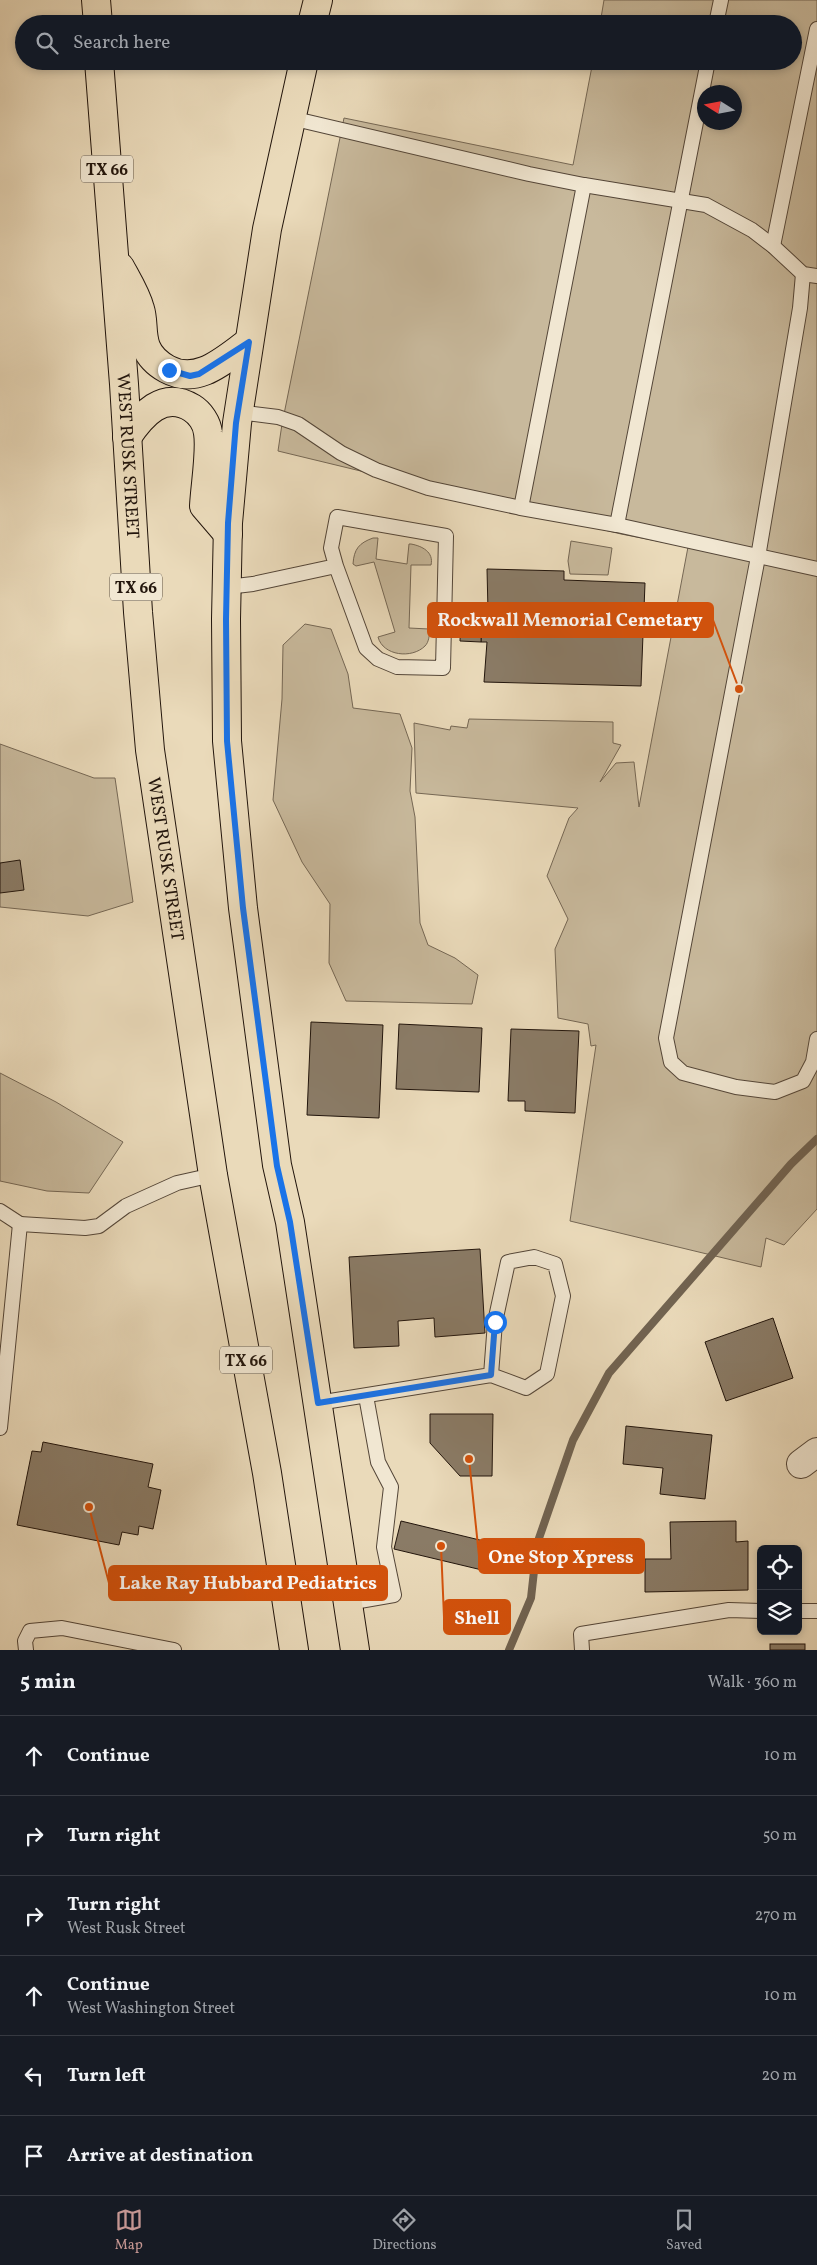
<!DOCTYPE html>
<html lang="en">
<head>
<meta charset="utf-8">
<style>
	body { margin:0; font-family:Vollkorn,serif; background:#20242c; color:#f1f3f6 }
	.controls { position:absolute; right:15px; bottom:15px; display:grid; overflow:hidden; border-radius:8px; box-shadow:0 2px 8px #0003 }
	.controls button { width:45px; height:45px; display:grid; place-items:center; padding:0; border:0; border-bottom:1px solid #363941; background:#171b24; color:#f1f3f6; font:25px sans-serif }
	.compass { position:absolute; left:697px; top:85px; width:45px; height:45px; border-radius:50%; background:#171b24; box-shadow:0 2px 8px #0003; rotate:281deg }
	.stop { position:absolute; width:15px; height:15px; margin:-11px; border:4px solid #1a73e8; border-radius:50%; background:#fff }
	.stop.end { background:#1a73e8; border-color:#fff; box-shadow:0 1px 5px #0008 }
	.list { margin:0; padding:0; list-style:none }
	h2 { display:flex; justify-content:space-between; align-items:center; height:65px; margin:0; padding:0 20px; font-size:21px }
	h2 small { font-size:16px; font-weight:400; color:#9ea1a6 }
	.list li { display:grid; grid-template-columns:32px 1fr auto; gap:15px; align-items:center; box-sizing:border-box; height:80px; padding:0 20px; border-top:1px solid #363941 }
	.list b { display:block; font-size:19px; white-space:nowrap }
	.list p { margin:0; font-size:16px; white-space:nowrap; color:#9ea1a6 }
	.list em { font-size:16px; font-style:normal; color:#9ea1a6 }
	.icon { flex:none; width:28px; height:28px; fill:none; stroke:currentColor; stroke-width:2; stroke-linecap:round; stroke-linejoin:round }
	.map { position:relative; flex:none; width:817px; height:1650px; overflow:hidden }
	.search { position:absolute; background:#171b24; box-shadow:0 2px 8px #0003; left:15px; right:15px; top:15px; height:55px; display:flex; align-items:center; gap:12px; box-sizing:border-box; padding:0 18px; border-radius:28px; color:#9ea1a6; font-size:19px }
	.sheet { height:545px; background:#171b24 }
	nav { display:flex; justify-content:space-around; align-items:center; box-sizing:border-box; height:70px; border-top:1px solid #363941; background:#171b24; font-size:14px; color:#9ea1a6 }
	nav a { display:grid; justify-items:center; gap:2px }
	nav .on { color:#c59692 }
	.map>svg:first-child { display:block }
	.green { fill:#c8b99c; stroke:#756754; fill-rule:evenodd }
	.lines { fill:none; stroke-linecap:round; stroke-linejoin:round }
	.stream { stroke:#716351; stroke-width:8 }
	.building { fill:#8a7b66; stroke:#22150c }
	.service-casing { stroke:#544638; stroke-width:16 }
	.minor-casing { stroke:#544638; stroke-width:30 }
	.primary-casing { stroke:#22150c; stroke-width:30 }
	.service { stroke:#f1e7d2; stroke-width:14 }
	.minor { stroke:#f1e7d2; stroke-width:28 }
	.primary { stroke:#eadaba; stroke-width:28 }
	.route { stroke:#1a73e8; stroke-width:6 }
	.labels { text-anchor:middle; stroke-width:4; stroke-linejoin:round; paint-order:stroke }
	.shield { fill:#f1e7d2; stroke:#605447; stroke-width:1 }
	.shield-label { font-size:16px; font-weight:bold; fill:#22150c }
	.street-label { font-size:18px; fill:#22150c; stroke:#f1e7d2 }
	.leader { fill:none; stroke:#d4520c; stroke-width:2 }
	.callout-dot { fill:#d4520c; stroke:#f1e7d2; stroke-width:2 }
	.callout { fill:#d4520c; stroke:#d4520c; stroke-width:2 }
	.callout-label { font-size:19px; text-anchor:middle; font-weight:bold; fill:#fff }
</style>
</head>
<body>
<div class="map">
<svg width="817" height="1650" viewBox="0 0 817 1650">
	<rect width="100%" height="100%" fill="#eadaba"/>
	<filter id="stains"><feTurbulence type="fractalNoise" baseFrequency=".004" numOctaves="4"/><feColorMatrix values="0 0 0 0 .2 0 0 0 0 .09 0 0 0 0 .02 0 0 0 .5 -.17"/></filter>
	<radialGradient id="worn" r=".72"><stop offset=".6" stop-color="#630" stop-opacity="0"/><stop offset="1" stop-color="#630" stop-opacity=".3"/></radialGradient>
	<g class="green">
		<path d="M604,0H817V1209L784,1245L766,1238L761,1267L570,1221L596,1045L591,1046L588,1024L558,1018L555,949L568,919L547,876L569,818L578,808L416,793L414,723L450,730L451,726L467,728L469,719L613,722V743L621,745L600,782L616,763L634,762L639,807L688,547L621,534L278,451L282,424L344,118L573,165L593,61H793V24H600ZM704,92H734V122H704Z"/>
		<path d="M373,538H378L376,559L407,564L409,544H411C422,546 434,552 431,565H411L409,628L429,629L430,631C429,636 429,642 425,646C412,659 383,656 378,637L395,632L374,562L356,566L353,564C354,549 359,543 373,538Z"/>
		<path d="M571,541L612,548L608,575L570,574L568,561Z"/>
		<path d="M305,624L331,629L348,674L353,708L400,714L412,748L410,791L415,817L420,923L428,945L455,958L478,975L472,1004L346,1001L329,963L330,904L302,862L273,800L282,699L283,645Z"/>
		<path d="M0,744L94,778H115L133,902L88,916L0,907Z"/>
		<path d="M0,1073L56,1102L123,1142L89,1193L47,1191L0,1181Z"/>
	</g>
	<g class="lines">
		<path class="stream" d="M509,1650L531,1598L537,1544L573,1440L609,1373L791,1164L817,1139"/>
	</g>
	<g class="building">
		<path d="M487,569L564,571V580L645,583L641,686L484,682L487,642H481L482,611H488Z"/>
		<path d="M461,610L482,611L481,642L460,641Z"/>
		<path d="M20,860L24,890L0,893V863Z"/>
		<path d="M311,1022L383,1025L379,1118L307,1115Z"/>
		<path d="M399,1024L482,1028L479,1092L396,1089Z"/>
		<path d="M511,1029L579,1031L575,1113L525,1111V1101H508Z"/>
		<path d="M480,1249L485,1333L435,1337L434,1318L398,1321L399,1346L354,1348L349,1257Z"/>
		<path d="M773,1318L793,1378L726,1401L705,1342Z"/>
		<path d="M430,1414H493L492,1476H460L430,1443Z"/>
		<path d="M626,1426L712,1435L705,1499L660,1494L663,1468L623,1464Z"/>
		<path d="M43,1442L153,1464L148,1487L161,1490L153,1529L139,1526L138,1535L122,1532L119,1545L17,1525L32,1451L41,1452Z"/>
		<path d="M401,1521L488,1542L482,1570L394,1549Z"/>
		<path d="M736,1521V1542L748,1541V1590L645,1592V1559H671L670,1522Z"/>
		<rect x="770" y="1644" width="35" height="6"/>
	</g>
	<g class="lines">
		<defs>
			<g id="service">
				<path d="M716,24L721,0"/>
				<path d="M291,118L529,174L584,185L706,205L752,230L773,246L803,274L817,276"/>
				<path d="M773,246L817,29"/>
				<path d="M803,274L800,308L758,557L666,1038L671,1062L683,1073L736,1087L775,1092L803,1081L813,1062L817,1039"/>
				<path d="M238,412L278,417L298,424L341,453L376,470L428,488L521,508L617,525L817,569"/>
				<path d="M521,508L584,185"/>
				<path d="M617,525L708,61"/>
				<path d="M227,587L253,584L336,566L331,548L337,517L446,536L443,668L397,667L378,659L366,648L336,566"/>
				<path d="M0,1211L20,1224"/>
				<path d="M318,1403L491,1375L495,1322L508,1262L534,1257L555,1264L563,1296L547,1374L526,1388L491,1375"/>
				<path d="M0,1428L20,1224L85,1228L99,1226L126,1206L177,1183L213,1175"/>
				<path d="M348,1603L394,1595L384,1547L391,1487L378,1462L366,1396"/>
				<path d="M798,1611H817"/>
				<path d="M26,1650L25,1641L30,1631L62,1628L174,1650"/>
				<path d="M582,1650L581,1634L729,1610L761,1611"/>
			</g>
			<path id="minor" d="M801,1464L817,1452"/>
			<g id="primary">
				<path d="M96,0L98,24"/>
				<path d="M312,24L318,0"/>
				<path id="s1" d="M99,61L124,384L138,612L150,750L213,1175L267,1473L294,1650"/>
				<path d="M304,61L267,229L237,423L228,523L226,619L227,741L243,908L277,1165L290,1222L355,1650"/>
				<path d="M120,267C127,280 136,294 140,309C144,321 141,334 146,347C150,357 158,364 167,369C198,386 225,359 249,342"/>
				<path d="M127,437C142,415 163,390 192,408C200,413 207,423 208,433C211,451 205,486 204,506L228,534"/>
			</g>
		</defs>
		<use href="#service" class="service-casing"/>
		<use href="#minor" class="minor-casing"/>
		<use href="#primary" class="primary-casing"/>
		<use href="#service" class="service"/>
		<use href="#minor" class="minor"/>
		<use href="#primary" class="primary"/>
	</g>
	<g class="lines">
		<path class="route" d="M169,370L190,376L199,374L249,342L236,423L228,523L226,619L227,741L243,908L277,1166L290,1222L318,1403L491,1375L495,1322"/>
	</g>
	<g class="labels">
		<g class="shield">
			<rect x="81" y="155.5" width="52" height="27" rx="4"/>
			<rect x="110" y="573.5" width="52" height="27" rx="4"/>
			<rect x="220" y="1346.5" width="52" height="27" rx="4"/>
		</g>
		<g class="shield-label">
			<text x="107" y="175">TX 66</text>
			<text x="136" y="593">TX 66</text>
			<text x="246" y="1366">TX 66</text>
		</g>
		<g class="street-label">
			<text dy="6" stroke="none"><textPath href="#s1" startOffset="396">WEST RUSK STREET</textPath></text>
			<text dy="6" stroke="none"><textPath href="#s1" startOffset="801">WEST RUSK STREET</textPath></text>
		</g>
	</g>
	<path class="leader" d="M739 689L713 620M469 1459L479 1556M89 1507L109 1583M441 1546L444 1617"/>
	<g class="callout-dot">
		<circle cx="739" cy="689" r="5"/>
		<circle cx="469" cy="1459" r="5"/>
		<circle cx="89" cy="1507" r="5"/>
		<circle cx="441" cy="1546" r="5"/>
	</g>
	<g class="callout">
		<rect x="428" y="603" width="285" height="34" rx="5"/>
		<rect x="479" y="1539" width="165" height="34" rx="5"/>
		<rect x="109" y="1566" width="278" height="34" rx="5"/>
		<rect x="444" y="1600" width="66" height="34" rx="5"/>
	</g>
	<g class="callout-label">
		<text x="570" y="626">Rockwall Memorial Cemetary</text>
		<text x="561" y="1563">One Stop Xpress</text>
		<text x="248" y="1589">Lake Ray Hubbard Pediatrics</text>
		<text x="477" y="1624">Shell</text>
	</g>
	<rect width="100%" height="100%" filter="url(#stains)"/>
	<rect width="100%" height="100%" fill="url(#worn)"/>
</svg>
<div class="controls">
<button><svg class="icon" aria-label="locate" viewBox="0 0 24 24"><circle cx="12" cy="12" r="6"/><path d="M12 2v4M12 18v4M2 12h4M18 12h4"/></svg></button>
<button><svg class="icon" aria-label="layers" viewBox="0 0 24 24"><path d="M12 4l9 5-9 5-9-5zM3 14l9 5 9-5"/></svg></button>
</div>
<svg class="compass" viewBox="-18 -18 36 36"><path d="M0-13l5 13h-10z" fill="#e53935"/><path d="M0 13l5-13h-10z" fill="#9ea1a6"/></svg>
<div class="stop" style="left:495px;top:1322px"></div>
<div class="stop end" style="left:169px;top:370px"></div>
<div class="search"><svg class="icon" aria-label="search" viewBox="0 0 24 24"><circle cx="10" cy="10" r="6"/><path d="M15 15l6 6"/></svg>Search here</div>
</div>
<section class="sheet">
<h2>5 min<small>Walk · 360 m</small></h2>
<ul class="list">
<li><svg class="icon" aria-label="ahead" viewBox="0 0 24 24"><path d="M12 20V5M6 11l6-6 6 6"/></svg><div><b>Continue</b></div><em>10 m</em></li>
<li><svg class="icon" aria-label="right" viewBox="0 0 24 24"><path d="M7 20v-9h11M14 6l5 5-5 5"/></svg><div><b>Turn right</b></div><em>50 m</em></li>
<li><svg class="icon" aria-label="right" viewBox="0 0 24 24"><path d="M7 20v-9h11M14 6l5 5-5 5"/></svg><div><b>Turn right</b><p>West Rusk Street</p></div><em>270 m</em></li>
<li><svg class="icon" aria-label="ahead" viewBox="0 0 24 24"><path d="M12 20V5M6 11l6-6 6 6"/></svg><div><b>Continue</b><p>West Washington Street</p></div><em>10 m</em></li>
<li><svg class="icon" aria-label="left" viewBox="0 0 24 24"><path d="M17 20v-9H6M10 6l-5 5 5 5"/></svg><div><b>Turn left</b></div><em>20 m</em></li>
<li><svg class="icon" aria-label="arrive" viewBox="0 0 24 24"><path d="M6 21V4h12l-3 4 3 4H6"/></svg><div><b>Arrive at destination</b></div></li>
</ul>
</section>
<nav>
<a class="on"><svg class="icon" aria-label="map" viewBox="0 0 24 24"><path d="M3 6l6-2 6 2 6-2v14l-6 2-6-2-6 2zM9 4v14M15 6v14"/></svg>Map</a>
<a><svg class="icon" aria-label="directions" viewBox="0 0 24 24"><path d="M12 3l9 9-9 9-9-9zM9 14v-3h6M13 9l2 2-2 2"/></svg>Directions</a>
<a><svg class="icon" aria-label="saved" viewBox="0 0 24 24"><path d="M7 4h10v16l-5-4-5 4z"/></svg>Saved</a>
</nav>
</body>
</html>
